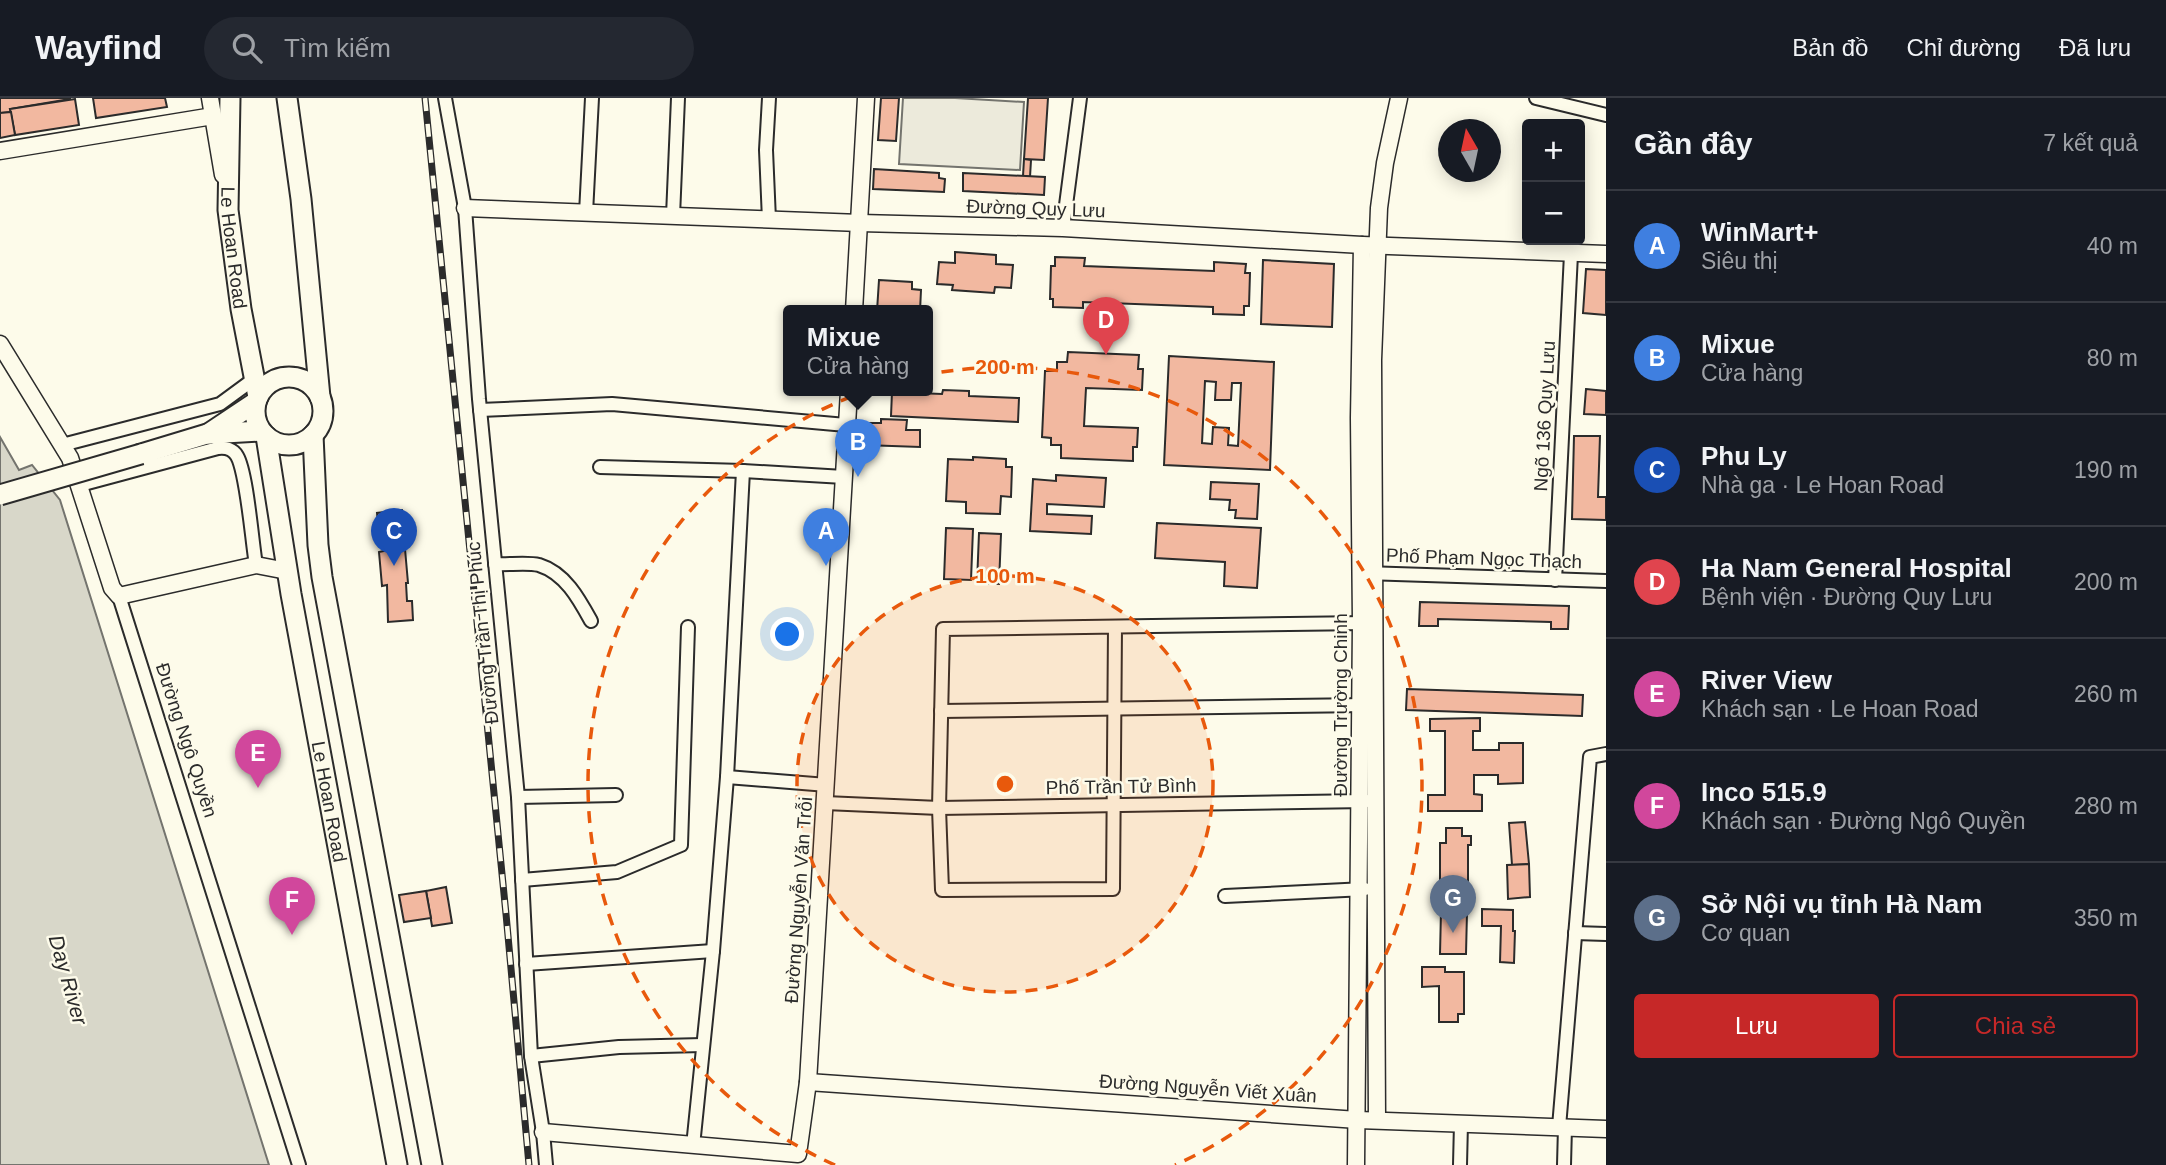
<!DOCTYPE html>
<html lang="vi">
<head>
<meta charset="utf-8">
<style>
	body { margin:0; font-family:Helvetica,sans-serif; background:#242831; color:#f1f3f6 }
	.controls { position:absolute; right:21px; top:21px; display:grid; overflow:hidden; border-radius:7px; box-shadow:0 4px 18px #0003 }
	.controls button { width:63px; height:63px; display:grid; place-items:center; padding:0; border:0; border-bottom:2px solid #363941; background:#171b24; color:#f1f3f6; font:35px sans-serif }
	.compass { position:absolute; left:1438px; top:21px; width:63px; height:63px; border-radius:50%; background:#171b24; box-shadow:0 4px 18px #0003; rotate:351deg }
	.you { position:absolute; left:788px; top:537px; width:24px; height:24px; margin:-18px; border:5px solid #fff; border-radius:50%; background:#1a73e8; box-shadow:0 0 0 10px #1a73e833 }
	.badge { display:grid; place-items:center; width:46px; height:46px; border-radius:50%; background:#c62828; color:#fff; font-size:23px; font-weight:700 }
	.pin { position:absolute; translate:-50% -58px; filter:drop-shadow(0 2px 4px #0008) }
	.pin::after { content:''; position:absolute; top:37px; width:24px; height:21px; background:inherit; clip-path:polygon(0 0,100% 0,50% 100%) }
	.popup { position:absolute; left:783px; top:207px; width:150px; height:91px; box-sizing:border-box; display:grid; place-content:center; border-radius:7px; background:#171b24; filter:drop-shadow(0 2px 5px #0005); font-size:23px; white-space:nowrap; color:#9ea1a6 }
	.popup b { font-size:26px; color:#f1f3f6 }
	.popup::after { content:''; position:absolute; left:50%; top:100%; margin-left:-14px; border:14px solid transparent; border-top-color:#171b24 }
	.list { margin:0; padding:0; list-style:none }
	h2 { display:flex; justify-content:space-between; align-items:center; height:91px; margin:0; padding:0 28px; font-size:30px }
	h2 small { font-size:23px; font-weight:400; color:#9ea1a6 }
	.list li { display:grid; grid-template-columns:46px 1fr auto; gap:21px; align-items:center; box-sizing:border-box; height:112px; padding:0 28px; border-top:2px solid #363941 }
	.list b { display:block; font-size:26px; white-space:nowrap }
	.list p { margin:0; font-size:23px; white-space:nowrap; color:#9ea1a6 }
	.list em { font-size:23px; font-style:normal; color:#9ea1a6 }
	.actions { display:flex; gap:14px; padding:21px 28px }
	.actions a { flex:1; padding:16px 0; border:2px solid #c62828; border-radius:7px; text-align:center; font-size:24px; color:#c62828 }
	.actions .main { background:#c62828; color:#fff }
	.icon { flex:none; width:38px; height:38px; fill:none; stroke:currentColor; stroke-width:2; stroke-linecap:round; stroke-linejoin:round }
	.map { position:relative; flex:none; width:1606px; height:1067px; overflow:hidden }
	header { display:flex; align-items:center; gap:42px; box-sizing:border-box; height:98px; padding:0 35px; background:#171b24; border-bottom:2px solid #363941 }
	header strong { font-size:33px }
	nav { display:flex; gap:38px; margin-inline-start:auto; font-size:24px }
	.search { width:490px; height:63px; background:#242831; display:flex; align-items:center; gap:18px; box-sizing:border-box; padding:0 24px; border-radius:38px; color:#9ea1a6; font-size:26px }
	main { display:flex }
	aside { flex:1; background:#171b24 }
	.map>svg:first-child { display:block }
	.parking { fill:#eceadb; stroke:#74746e; stroke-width:2 }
	.water { fill:#d8d7c9; stroke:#74746e; stroke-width:2 }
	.building { fill:#f2b8a0; stroke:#2b2b2b; stroke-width:2; fill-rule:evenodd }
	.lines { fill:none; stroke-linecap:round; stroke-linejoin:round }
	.minor-casing { stroke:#2b2b2b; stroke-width:16 }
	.tertiary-casing { stroke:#2b2b2b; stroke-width:19 }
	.primary-casing { stroke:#2b2b2b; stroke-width:23 }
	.minor { stroke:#fdfbea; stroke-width:12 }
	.tertiary { stroke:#fdfbea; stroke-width:16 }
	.primary { stroke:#fdfbea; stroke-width:19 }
	.rail-casing { stroke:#2b2b2b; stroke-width:7 }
	.rail { stroke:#fdfbea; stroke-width:4.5; stroke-dasharray:13; stroke-linecap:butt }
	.primary-bridge-casing { stroke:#2b2b2b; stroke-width:23; stroke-linecap:butt }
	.primary-bridge { stroke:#fdfbea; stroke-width:19 }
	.ring { fill:none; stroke:#e8590c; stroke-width:3.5; stroke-dasharray:12 9 }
	.labels { text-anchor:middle; stroke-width:5; stroke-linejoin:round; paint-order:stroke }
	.street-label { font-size:19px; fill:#2b2b2b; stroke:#fdfbea }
	.water-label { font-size:21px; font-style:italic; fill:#2b2b2b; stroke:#fdfbea }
	.centre { fill:#e8590c; stroke:#fdfbea; stroke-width:3.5 }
	.ring-label { font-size:21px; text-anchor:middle; font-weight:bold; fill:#e8590c; stroke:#fdfbea; stroke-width:5; stroke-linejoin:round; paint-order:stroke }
</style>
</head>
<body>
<header>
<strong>Wayfind</strong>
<div class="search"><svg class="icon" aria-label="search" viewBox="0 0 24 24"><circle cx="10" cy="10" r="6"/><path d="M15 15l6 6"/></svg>Tìm kiếm</div>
<nav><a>Bản đồ</a><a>Chỉ đường</a><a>Đã lưu</a></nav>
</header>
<main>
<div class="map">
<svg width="1606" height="1067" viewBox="0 0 1606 1067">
	<rect width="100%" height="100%" fill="#fdfbea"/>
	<path class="parking" d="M903,0H955L1024,4L1020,72L899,66Z"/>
	<path class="water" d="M0,339L19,372L32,367L60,402L269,1067H0Z"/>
	<g class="building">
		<path d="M0,0H70V1L10,11L11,14L0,15Z"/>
		<path d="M93,0H165L167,9L96,20Z"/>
		<path d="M881,0H899L896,43L878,42Z"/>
		<path d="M1028,0H1048L1044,62L1024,61Z"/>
		<path d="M75,1L79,27L15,37L10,11Z"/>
		<path d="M11,14L15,37L0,40V15Z"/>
		<path d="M1024,61L1031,62L1030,79L1023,78Z"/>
		<path d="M874,71L939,75V80L945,81L944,94L873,91Z"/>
		<path d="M963,75L1045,79L1044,97L963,93Z"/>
		<path d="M955,154L996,157V166L1013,167L1011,190L995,189L994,195L952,192L953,187L937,186L939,164L955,165Z"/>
		<path d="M1055,159L1085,160L1084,168L1214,173V164L1246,166L1245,175H1250L1249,208H1244V217L1213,216V209L1083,204V210L1053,209V201H1050L1051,168H1055Z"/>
		<path d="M1263,162L1334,166L1332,229L1261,226Z"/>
		<path d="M1586,171L1606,172V217L1583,215Z"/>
		<path d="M879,182L912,184V191L921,192L920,213H877Z"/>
		<path d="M1068,254L1139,257L1138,271H1143L1142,292L1086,290L1084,328L1138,330L1137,349H1133V363L1061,360V347H1051V340L1042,339L1045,273H1057V264H1067Z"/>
		<path d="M1169,258L1274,264L1270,372L1164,367ZM1205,283L1216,284L1215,302H1231L1232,285H1241L1238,348L1228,347L1229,330L1213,329L1212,346L1202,345Z"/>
		<path d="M1586,291L1606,293V317L1584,316Z"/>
		<path d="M943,292L969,293V298L1019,300L1018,324L891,318L892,294L942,296Z"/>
		<path d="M881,321L907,322L906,332H920V349L864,347L865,325H881Z"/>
		<path d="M1574,338H1600L1598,399H1606V422L1572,421Z"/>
		<path d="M973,359L1006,361V369H1012L1011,399L1001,398L1000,416L966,415V404L946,403L948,361L973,362Z"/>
		<path d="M1056,377L1106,380L1104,409L1047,406V416L1092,418L1091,436L1030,433L1033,381L1056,383Z"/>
		<path d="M1211,384L1259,386L1257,421L1235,420L1236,412H1229L1230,402L1210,401Z"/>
		<path d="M402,412L404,431L400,432L402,452L405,451L408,485H406L407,503H412L413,522L388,524L387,487L382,488L379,454L384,453L382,433L379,434L377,415Z"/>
		<path d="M1157,425L1261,430L1257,490L1224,488L1225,464L1155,460Z"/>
		<path d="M946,430L973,431L971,482L944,481Z"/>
		<path d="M979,435L1001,436L999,486L977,485Z"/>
		<path d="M1420,504L1569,508L1568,531H1551V524L1438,521V528H1419Z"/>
		<path d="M1407,591L1583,597L1582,618L1406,612Z"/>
		<path d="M1480,620V633H1473V652H1499V645H1523V685L1498,686V677H1474V696L1482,697V713H1428V697H1445V633H1430V621Z"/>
		<path d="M1525,724L1529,766L1512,767L1509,725Z"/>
		<path d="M1446,730H1462V738H1471V747H1468V794H1463V797H1445V786H1440V745H1446Z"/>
		<path d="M1529,766L1530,799L1508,801L1507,767Z"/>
		<path d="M446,789L452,825L432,828L426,793Z"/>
		<path d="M426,793L431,820L404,824L399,797Z"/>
		<path d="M1482,811L1513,812V833H1515L1514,865L1500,864L1501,828H1482Z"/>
		<path d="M1441,813L1467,814L1466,856H1440Z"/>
		<path d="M1422,869H1445V874H1464V916H1458V924H1439V888L1422,889Z"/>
	</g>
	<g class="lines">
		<defs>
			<g id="minor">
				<path d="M445,0L465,110L479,301L518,699L531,958L543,1034L546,1067"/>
				<path d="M1536,0L1606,17"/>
				<path d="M586,115L592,0"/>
				<path d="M673,118L678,0"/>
				<path d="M769,122L766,52L769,0"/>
				<path d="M1063,130L1080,0"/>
				<path d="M480,312L612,306L846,327"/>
				<path d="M62,347L220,306L254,281"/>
				<path d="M600,369L743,373L844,379"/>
				<path d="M80,387L218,350C225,349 233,351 237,358C247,375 252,444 256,467"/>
				<path d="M495,466C508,467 527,464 539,467C565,475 579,501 591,523"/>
				<path d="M1365,475L1606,483"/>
				<path d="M1555,482L1571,156"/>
				<path d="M119,498L299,1067"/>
				<path d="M1115,529L1113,791L942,792L939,710L943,531L1367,525"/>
				<path d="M941,613L1367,607"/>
				<path d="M727,679L827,687"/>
				<path d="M518,699L616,697"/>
				<path d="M825,705L939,710L1367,703"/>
				<path d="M522,782L617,774L681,747L688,529"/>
				<path d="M1225,798L1365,791"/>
				<path d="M1575,835L1606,836"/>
				<path d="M526,866L713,853"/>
				<path d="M531,958L619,949L703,947"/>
				<path d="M1559,1029L1590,659L1606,656"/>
				<path d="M693,1048L713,853L727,679L743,373"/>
				<path d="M1460,1067L1461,1025"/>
				<path d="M1564,1067L1565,1029"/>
			</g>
			<g id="tertiary">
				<path d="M210,0L223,77"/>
				<path d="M0,53L213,18"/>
				<path d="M465,110L860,125L1063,130L1362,147L1606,156"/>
				<path d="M854,213L866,0"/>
				<path d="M0,246L70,360L112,490L119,498L256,467L287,473"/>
				<path d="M808,984L1358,1022L1606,1031"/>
				<path d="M1377,1022L1373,262L1379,110L1385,65L1399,0"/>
				<path d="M543,1034L798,1056L808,984L849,293"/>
				<path d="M1356,1067L1361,525L1359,320L1362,147"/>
			</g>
			<g id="primary">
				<path id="s1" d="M230,0L228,112L241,211L258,299"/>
				<path d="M287,0L301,101L320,299"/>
				<circle cx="289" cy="313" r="34"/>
				<path d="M208,336L256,304"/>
				<path d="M313,337L318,447L322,479L432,1067"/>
				<path id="s2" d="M266,338L291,496L397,1067"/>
				<path d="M141,356L207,336L261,333"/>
			</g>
		</defs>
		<use href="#minor" class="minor-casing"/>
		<use href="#tertiary" class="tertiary-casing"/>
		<use href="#primary" class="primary-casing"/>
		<use href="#minor" class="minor"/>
		<use href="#tertiary" class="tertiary"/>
		<use href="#primary" class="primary"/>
		<defs>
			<path id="rail" d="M425,0L506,816L529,1067"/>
		</defs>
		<use href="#rail" class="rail-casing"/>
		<use href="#rail" class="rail"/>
		<defs>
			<path id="primary-bridge" d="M0,397L141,356"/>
		</defs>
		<use href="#primary-bridge" class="primary-bridge-casing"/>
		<use href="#primary-bridge" class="primary-bridge"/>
	</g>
	<circle cx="1005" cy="686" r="208" fill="#e8590c" fill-opacity=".12"/>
	<g class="ring">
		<circle cx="1005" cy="686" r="208"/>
		<path d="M835 1067A417 417 0 1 1 1175 1067"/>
	</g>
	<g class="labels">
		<g class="street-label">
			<text transform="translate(1036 110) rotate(2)" y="7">Đường Quy Lưu</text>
			<text dy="7" stroke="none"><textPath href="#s1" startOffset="150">Le Hoan Road</textPath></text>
			<text transform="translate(1544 318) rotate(-87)" y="7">Ngõ 136 Quy Lưu</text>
			<text transform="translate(1484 460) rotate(2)" y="7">Phố Phạm Ngọc Thạch</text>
			<text transform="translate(482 535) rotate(-96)" y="7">Đường Trần Thị Phúc</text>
			<text transform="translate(1340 607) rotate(-90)" y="7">Đường Trường Chinh</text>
			<text transform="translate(187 642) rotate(72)" y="7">Đường Ngô Quyền</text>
			<text transform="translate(1121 688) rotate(-1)" y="7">Phố Trần Tử Bình</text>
			<text dy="7" stroke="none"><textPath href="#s2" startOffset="371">Le Hoan Road</textPath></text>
			<text transform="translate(798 802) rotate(-86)" y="7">Đường Nguyễn Văn Trỗi</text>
			<text transform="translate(1208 990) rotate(4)" y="7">Đường Nguyễn Viết Xuân</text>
		</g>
		<g class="water-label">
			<text transform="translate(68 882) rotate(74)" y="7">Day River</text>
		</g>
	</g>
	<circle cx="1005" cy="686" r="10" class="centre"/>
	<g class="ring-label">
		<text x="1005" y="276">200 m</text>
		<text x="1005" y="485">100 m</text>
	</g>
</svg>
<div class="controls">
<button>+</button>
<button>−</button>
</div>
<svg class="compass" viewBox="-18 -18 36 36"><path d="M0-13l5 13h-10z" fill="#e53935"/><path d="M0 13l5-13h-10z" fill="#9ea1a6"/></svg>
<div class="you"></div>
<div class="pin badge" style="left:826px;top:468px;background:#3f7fe0">A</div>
<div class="pin badge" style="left:858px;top:379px;background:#3f7fe0">B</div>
<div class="popup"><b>Mixue</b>Cửa hàng</div>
<div class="pin badge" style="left:394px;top:468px;background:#1a4fb4">C</div>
<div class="pin badge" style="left:1106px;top:257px;background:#e0444e">D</div>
<div class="pin badge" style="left:258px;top:690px;background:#d1479c">E</div>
<div class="pin badge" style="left:292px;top:837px;background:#d1479c">F</div>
<div class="pin badge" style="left:1453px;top:835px;background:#5c6f8a">G</div>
</div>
<aside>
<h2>Gần đây<small>7 kết quả</small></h2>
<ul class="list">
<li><span class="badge" style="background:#3f7fe0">A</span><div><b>WinMart+</b><p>Siêu thị</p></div><em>40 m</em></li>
<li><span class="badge" style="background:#3f7fe0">B</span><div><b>Mixue</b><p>Cửa hàng</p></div><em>80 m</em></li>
<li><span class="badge" style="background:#1a4fb4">C</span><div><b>Phu Ly</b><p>Nhà ga · Le Hoan Road</p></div><em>190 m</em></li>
<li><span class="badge" style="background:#e0444e">D</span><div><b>Ha Nam General Hospital</b><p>Bệnh viện · Đường Quy Lưu</p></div><em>200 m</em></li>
<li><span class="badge" style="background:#d1479c">E</span><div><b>River View</b><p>Khách sạn · Le Hoan Road</p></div><em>260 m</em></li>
<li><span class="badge" style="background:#d1479c">F</span><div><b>Inco 515.9</b><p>Khách sạn · Đường Ngô Quyền</p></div><em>280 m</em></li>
<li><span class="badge" style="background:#5c6f8a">G</span><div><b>Sở Nội vụ tỉnh Hà Nam</b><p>Cơ quan</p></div><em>350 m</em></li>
</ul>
<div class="actions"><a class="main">Lưu</a><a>Chia sẻ</a></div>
</aside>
</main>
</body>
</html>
